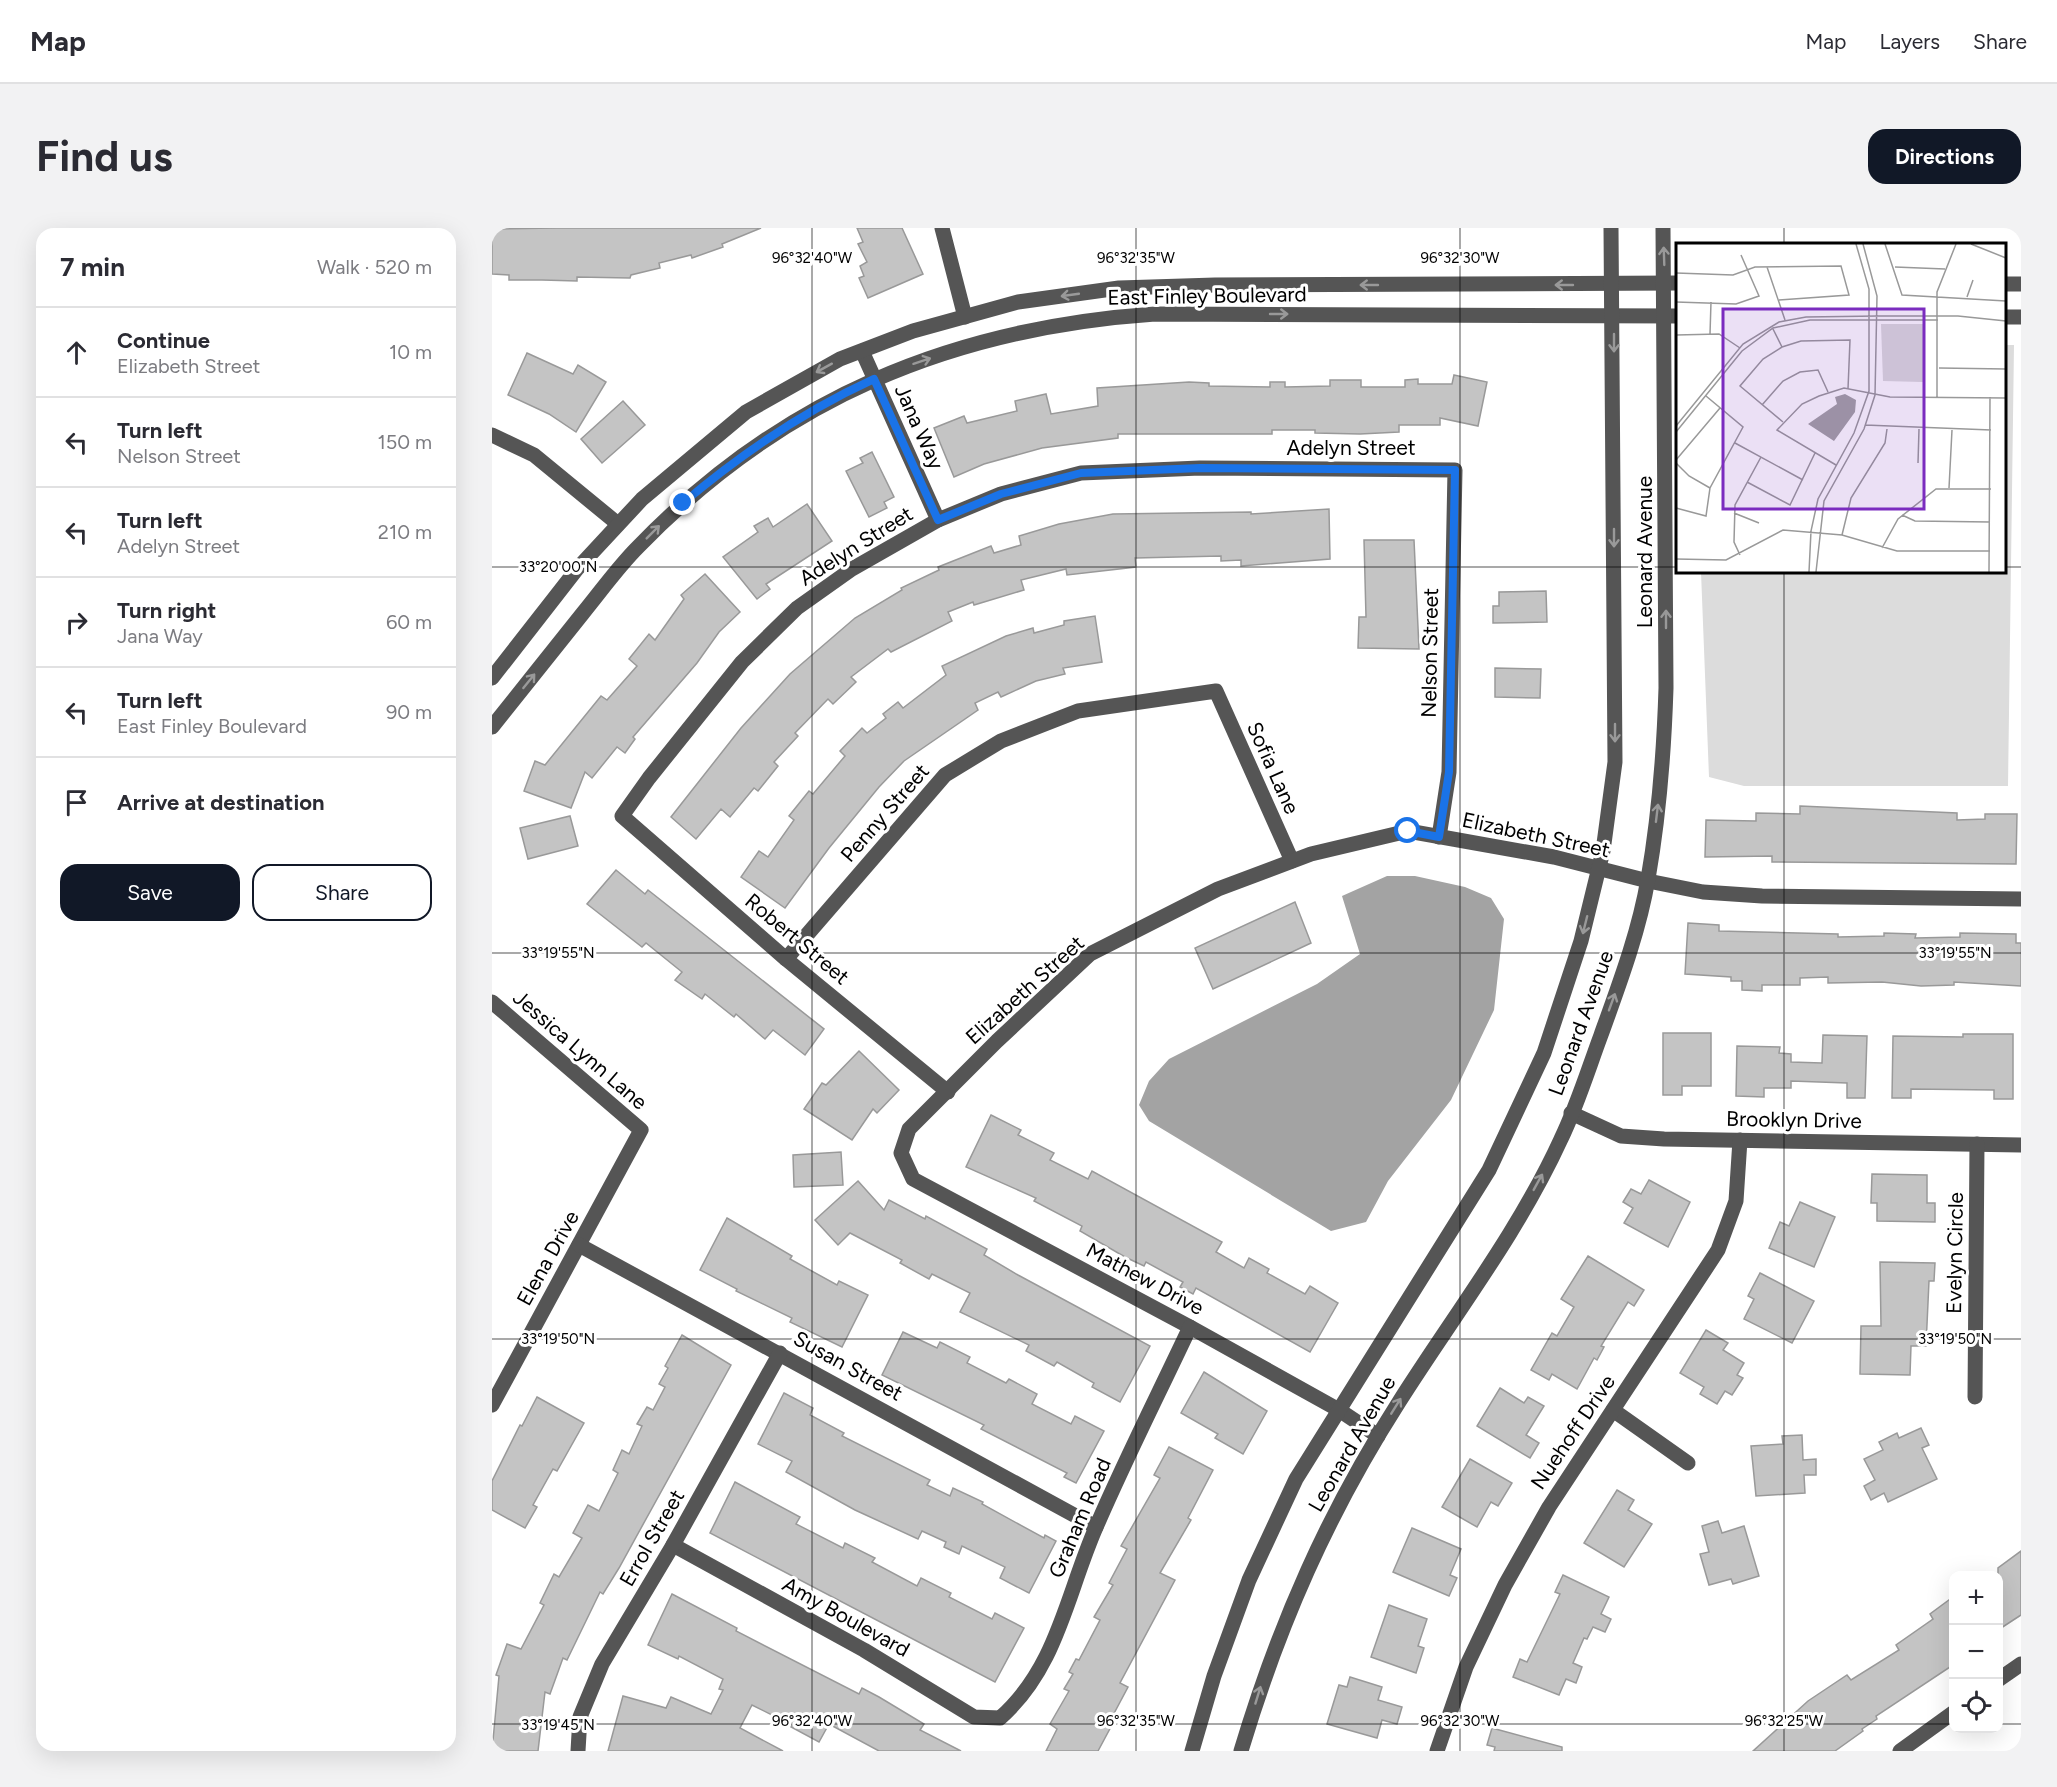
<!DOCTYPE html>
<html lang="en">
<head>
<meta charset="utf-8">
<style>
	body { margin:0; font-family:Figtree,sans-serif; background:#f2f2f3; color:#2b2b33 }
	.controls { position:absolute; right:18px; bottom:18px; display:grid; overflow:hidden; border-radius:12px; box-shadow:0 6px 24px #0002 }
	.controls button { width:54px; height:54px; display:grid; place-items:center; padding:0; border:0; border-bottom:2px solid #e1e1e2; background:#fff; color:#2b2b33; font:30px sans-serif }
	.stop { position:absolute; width:18px; height:18px; margin:-14px; border:4px solid #1a73e8; border-radius:50%; background:#fff }
	.stop.end { background:#1a73e8; border-color:#fff; box-shadow:0 2px 6px #0008 }
	.list { margin:0; padding:0; list-style:none }
	h2 { display:flex; justify-content:space-between; align-items:center; height:78px; margin:0; padding:0 24px; font-size:26px }
	h2 small { font-size:20px; font-weight:400; color:#7c7c81 }
	.list li { display:grid; grid-template-columns:39px 1fr auto; gap:18px; align-items:center; box-sizing:border-box; height:90px; padding:0 24px; border-top:2px solid #e1e1e2 }
	.list b { display:block; font-size:22px; white-space:nowrap }
	.list p { margin:0; font-size:20px; white-space:nowrap; color:#7c7c81 }
	.list em { font-size:20px; font-style:normal; color:#7c7c81 }
	.actions { display:flex; gap:12px; padding:18px 24px }
	.actions a { flex:1; padding:14px 0; border:2px solid #111827; border-radius:18px; text-align:center; font-size:21px; color:#111827 }
	.actions .main { background:#111827; color:#fff }
	.icon { flex:none; width:33px; height:33px; fill:none; stroke:currentColor; stroke-width:2; stroke-linecap:round; stroke-linejoin:round }
	.map { position:relative; flex:none; width:1529px; height:1523px; overflow:hidden; border-radius:18px }
	header { display:flex; align-items:center; gap:36px; box-sizing:border-box; height:84px; padding:0 30px; background:#fff; border-bottom:2px solid #e1e1e2 }
	header strong { font-size:28px }
	nav { display:flex; gap:33px; margin-inline-start:auto; font-size:21px }
	.intro { display:flex; align-items:center; justify-content:space-between; box-sizing:border-box; height:144px; padding:0 36px }
	h1 { margin:0; font-size:42px }
	.button { padding:15px 27px; border-radius:18px; background:#111827; color:#fff; font-size:21px; font-weight:700 }
	main { display:flex; gap:36px; padding:0 36px }
	aside { flex:1; background:#fff; border-radius:18px; box-shadow:0 6px 24px #0002 }
	.map>svg:first-child { display:block }
	.green { fill:#dcdcdc }
	.water { fill:#a3a3a3 }
	.building { fill:#c4c4c4; stroke:#999; stroke-width:1.5 }
	.lines { fill:none; stroke-linecap:round; stroke-linejoin:round }
	.minor { stroke:#555; stroke-width:15 }
	.oneway { stroke:#999 }
	.route { stroke:#1a73e8; stroke-width:8 }
	.ticks { fill:none; stroke:#000; stroke-width:1.5; stroke-opacity:0.45 }
	.labels { text-anchor:middle; stroke-width:6; stroke-linejoin:round; paint-order:stroke }
	.street-label { font-size:21px; fill:#000; stroke:#fff }
	.inset-road { fill:none; stroke:#999; stroke-width:1.5 }
	.view { fill:#7b2cbf; fill-opacity:0.15; stroke:#7b2cbf; stroke-width:3 }
	.inset-edge { fill:none; stroke:#000; stroke-width:3 }
	.ticks-label { font-size:15px; text-anchor:middle; fill:#000; stroke:#fff; stroke-width:6; stroke-linejoin:round; paint-order:stroke }
</style>
</head>
<body>
<header>
<strong>Map</strong>
<nav><a>Map</a><a>Layers</a><a>Share</a></nav>
</header>
<div class="intro"><h1>Find us</h1><a class="button">Directions</a></div>
<main>
<aside>
<h2>7 min<small>Walk · 520 m</small></h2>
<ul class="list">
<li><svg class="icon" aria-label="ahead" viewBox="0 0 24 24"><path d="M12 20V5M6 11l6-6 6 6"/></svg><div><b>Continue</b><p>Elizabeth Street</p></div><em>10 m</em></li>
<li><svg class="icon" aria-label="left" viewBox="0 0 24 24"><path d="M17 20v-9H6M10 6l-5 5 5 5"/></svg><div><b>Turn left</b><p>Nelson Street</p></div><em>150 m</em></li>
<li><svg class="icon" aria-label="left" viewBox="0 0 24 24"><path d="M17 20v-9H6M10 6l-5 5 5 5"/></svg><div><b>Turn left</b><p>Adelyn Street</p></div><em>210 m</em></li>
<li><svg class="icon" aria-label="right" viewBox="0 0 24 24"><path d="M7 20v-9h11M14 6l5 5-5 5"/></svg><div><b>Turn right</b><p>Jana Way</p></div><em>60 m</em></li>
<li><svg class="icon" aria-label="left" viewBox="0 0 24 24"><path d="M17 20v-9H6M10 6l-5 5 5 5"/></svg><div><b>Turn left</b><p>East Finley Boulevard</p></div><em>90 m</em></li>
<li><svg class="icon" aria-label="arrive" viewBox="0 0 24 24"><path d="M6 21V4h12l-3 4 3 4H6"/></svg><div><b>Arrive at destination</b></div></li>
</ul>
<div class="actions"><a class="main">Save</a><a>Share</a></div>
</aside>
<div class="map">
<svg width="1529" height="1523" viewBox="0 0 1529 1523">
	<rect width="100%" height="100%" fill="#fff"/>
	<path class="green" d="M1513,117H1522L1516,558H1252L1217,549L1209,344H1512Z"/>
	<path class="water" d="M895,648H923L973,659L999,670L1012,691L1002,782L959,872L896,953L874,994L839,1003L657,893L647,877L657,853L677,831L825,756L868,726L850,668Z"/>
	<g class="building">
		<path d="M64,0H269L230,16L231,19L200,30L199,27L167,35L168,40L139,47L138,50L85,49V53L50,52H17V47L0,46V1Z"/>
		<path d="M365,0H410L431,46L376,70L367,50L372,48L368,38L375,34L366,16L371,14Z"/>
		<path d="M35,125L81,146L86,137L114,154L84,204L57,186L16,167Z"/>
		<path d="M962,147L995,154L986,198L948,190V197H907V204L868,206L823,205V202H780V206H626V210L550,220L492,236L462,249L442,200L472,188L475,195L525,183L523,173L554,166L559,186L606,178L605,160L697,154L717,155V158L778,159V154H793V159L838,158V152H869V159H913V152L926,151V156H960Z"/>
		<path d="M131,173L153,197L110,235L89,211Z"/>
		<path d="M380,224L402,269L392,274L395,280L377,289L354,243L371,235L368,230Z"/>
		<path d="M315,276L340,313L274,356L278,361L265,371L231,329L266,304L262,298L276,290L281,299Z"/>
		<path d="M837,281L838,331L749,338V332L729,333V328L643,330L644,339L575,347L574,341L529,352L532,362L482,377L481,374L456,384L460,393L399,424L396,421L359,449L364,454L341,476L336,471L303,505L306,508L282,534L286,538L266,563L262,560L238,589L229,581L204,611L179,589L249,500L298,446L363,390L410,362L409,360L447,342L446,339L499,318L502,325L529,317L527,308L567,296L621,286L759,284V286Z"/>
		<path d="M872,312H922L927,421L866,420L867,389H874Z"/>
		<path d="M213,346L248,384L227,404L205,435L141,509L143,511L133,525L125,519L100,550L93,544L79,580L32,563L43,533L53,537L109,468L115,472L145,438L137,431L157,406L163,412L192,371L189,367Z"/>
		<path d="M1054,363L1055,394L1001,395V378H1007V364Z"/>
		<path d="M603,388L610,434L571,440L573,446L544,453L509,469L506,464L483,475L486,482L412,533L387,559L337,620L293,680L249,649L267,623L276,629L302,592L297,588L317,563L321,566L353,528L348,523L370,500L375,505L394,490L391,486L406,474L411,480L454,447L450,438L514,408L541,400L542,405L572,397V393Z"/>
		<path d="M1003,440L1049,441L1048,470L1003,469Z"/>
		<path d="M1308,578L1465,585V592L1493,591V586H1525L1524,636L1280,634V628L1213,629L1214,592L1264,593V585L1308,586Z"/>
		<path d="M78,588L86,618L36,631L28,600Z"/>
		<path d="M124,642L153,666L156,662L332,801L313,827L281,802L273,811L244,786L242,789L213,766L210,771L183,752L190,744L154,715L150,719L95,676Z"/>
		<path d="M803,674L819,715L721,761L703,720Z"/>
		<path d="M1196,695L1227,697V703L1346,706V709L1392,708V705L1424,706L1423,710L1468,709V705L1524,706V715H1529V758L1462,754V757L1429,758L1390,754L1336,755V749L1308,750V757H1270V763L1250,762V753H1239V749L1193,746Z"/>
		<path d="M1171,805H1219V858H1190V867H1171Z"/>
		<path d="M1471,806H1521V871H1502V862L1419,861V870H1400L1401,808L1471,809Z"/>
		<path d="M1331,807L1375,808L1373,870H1355V855L1299,853V860H1272V869L1244,868L1245,818L1288,819L1287,825L1299,826V834L1330,835Z"/>
		<path d="M367,823L407,862L385,885L381,881L360,912L312,881L330,855L334,857Z"/>
		<path d="M499,887L529,902L526,907L562,925L558,932L596,951L600,943L730,1014L724,1024L752,1040L757,1030L777,1041L775,1045L813,1066L818,1058L846,1075L818,1124L704,1060L701,1066L688,1059L691,1054L674,1045L654,1034L652,1038L633,1029L588,1003L590,998L542,973L544,970L474,939Z"/>
		<path d="M349,924L351,957L302,959L301,927Z"/>
		<path d="M1380,946L1435,947V975H1443V994L1385,993V975H1379Z"/>
		<path d="M1157,952L1198,974L1176,1019L1132,995L1141,980L1131,974L1139,961L1149,966Z"/>
		<path d="M366,953L392,982L397,972L433,991L434,988L495,1021L492,1027L526,1047L658,1118L628,1174L600,1159L602,1155L565,1134L562,1138L534,1123L537,1117L468,1084L478,1065L440,1046L437,1051L408,1035L410,1032L358,1005L346,1017L323,992Z"/>
		<path d="M1308,974L1343,989L1322,1039L1277,1020L1288,994L1297,998Z"/>
		<path d="M235,990L300,1028L298,1031L345,1057L347,1053L376,1067L350,1119L298,1094L300,1090L244,1063L245,1061L208,1042Z"/>
		<path d="M1096,1028L1152,1062L1142,1078L1136,1074L1109,1118L1112,1119L1105,1132L1102,1130L1085,1161L1060,1146L1057,1152L1039,1142L1060,1105L1065,1108L1082,1079L1069,1071Z"/>
		<path d="M1388,1034L1443,1035L1442,1053H1437L1434,1118H1419L1418,1147L1368,1146L1369,1098H1389Z"/>
		<path d="M1268,1045L1322,1073L1300,1115L1252,1091L1262,1071L1256,1068Z"/>
		<path d="M1214,1102L1236,1115L1231,1122L1252,1135L1245,1147L1251,1150L1240,1167L1233,1163L1225,1176L1208,1166L1212,1159L1188,1145Z"/>
		<path d="M411,1104L445,1120L448,1114L478,1129L475,1135L514,1155L517,1151L545,1166L540,1176L579,1196L583,1188L612,1203L584,1255L572,1249L575,1245L489,1201L492,1197L390,1147Z"/>
		<path d="M190,1107L239,1137L127,1340L111,1366L108,1364L75,1432L71,1430L58,1466L53,1464L46,1523H0L7,1448L4,1447L15,1416L29,1421L52,1377L48,1375L62,1346L67,1349L90,1310L81,1305L96,1277L107,1283L126,1245L121,1242L130,1222L137,1226L150,1198L145,1196L155,1179L161,1182L173,1159L167,1156L176,1140L173,1138Z"/>
		<path d="M712,1144L775,1183L751,1226L723,1210L726,1206L689,1185Z"/>
		<path d="M1008,1160L1032,1175L1036,1169L1052,1178L1034,1207L1047,1215L1038,1230L985,1198Z"/>
		<path d="M292,1165L321,1180L318,1187L352,1205L350,1208L438,1252L435,1257L458,1268L461,1260L491,1274L490,1276L552,1310L553,1307L564,1313L537,1365L508,1350L513,1339L470,1318L467,1326L452,1319L454,1314L430,1303L426,1311L363,1282L294,1244L300,1233L266,1216Z"/>
		<path d="M45,1169L92,1195L65,1243L61,1241L41,1277L45,1279L33,1300L0,1282V1253L28,1197L30,1198Z"/>
		<path d="M1429,1200L1437,1217L1430,1220L1445,1251L1396,1274L1392,1265L1379,1272L1372,1258L1383,1252L1372,1231L1391,1222L1387,1214L1405,1205L1407,1210Z"/>
		<path d="M1310,1207L1311,1232L1324,1231V1247H1312L1313,1265L1264,1268L1259,1218L1291,1216L1290,1208Z"/>
		<path d="M677,1219L721,1242L696,1290L699,1292L668,1345L683,1352L628,1455L636,1459L618,1493L621,1495L606,1523H554L565,1501L558,1496L577,1463L572,1461L581,1446L577,1444L584,1431L587,1432L608,1392L602,1389L621,1357L617,1355L635,1321L629,1318L668,1250L662,1247Z"/>
		<path d="M978,1231L1020,1255L1006,1278L999,1274L985,1299L950,1279Z"/>
		<path d="M243,1254L308,1289L304,1296L351,1320L353,1315L383,1330L380,1334L425,1358L429,1350L459,1365L457,1369L500,1391L503,1385L532,1400L503,1454L218,1305Z"/>
		<path d="M1125,1262L1142,1272L1136,1282L1160,1296L1132,1339L1092,1315Z"/>
		<path d="M1226,1293L1230,1305L1252,1298L1267,1348L1241,1356L1239,1351L1217,1357L1208,1326L1217,1324L1210,1298Z"/>
		<path d="M920,1300L969,1321L958,1347L965,1350L957,1368L901,1344Z"/>
		<path d="M1529,1323V1387L1506,1402V1340Z"/>
		<path d="M1071,1347L1117,1369L1109,1386L1119,1391L1113,1404L1101,1399L1095,1411L1092,1410L1081,1435L1090,1439L1084,1455L1074,1451L1067,1467L1021,1449L1028,1431L1035,1434L1068,1366L1063,1364Z"/>
		<path d="M180,1366L245,1400L244,1403L367,1466L370,1460L387,1469L432,1496L428,1502L469,1523H387L337,1496L327,1514L299,1499L300,1497L260,1477L248,1500L291,1523H116L131,1468L174,1480L179,1469L219,1486L231,1462L227,1461L231,1451L187,1428L186,1431L156,1417Z"/>
		<path d="M1461,1369V1437L1384,1488L1385,1491L1370,1501L1371,1503L1343,1523H1261L1316,1473L1355,1447L1359,1452L1407,1422L1404,1417L1441,1391L1438,1386Z"/>
		<path d="M897,1377L935,1391L926,1418L932,1420L924,1445L879,1429Z"/>
		<path d="M858,1449L890,1459L886,1472L910,1479L905,1496L890,1492L885,1510L835,1496L847,1457L855,1459Z"/>
		<path d="M1000,1500L1070,1519V1523H1002L1003,1519L995,1517Z"/>
	</g>
	<g class="lines">
		<g class="minor">
			<path d="M450,0L473,89"/>
			<path d="M1512,56H1529"/>
			<path d="M1512,89H1529"/>
			<path d="M370,123L446,292"/>
			<path d="M0,207L42,227L126,296"/>
			<path d="M0,450L85,341L150,271L254,184L348,131L421,103L526,74L627,60L723,57L1186,55"/>
			<path d="M0,499C30,461 61,423 91,385C109,363 126,339 146,319C289,171 459,100 663,86L1186,88"/>
			<path d="M294,731L453,547L509,513L586,483L724,463L800,633"/>
			<path d="M0,774L149,902L0,1177"/>
			<path d="M456,864L294,731L130,588L157,550L250,434L305,380L360,341L446,292L509,266L589,245L708,240L963,242L957,544L947,609"/>
			<path d="M1079,885L1129,908L1172,911L1529,917"/>
			<path d="M87,1017L604,1299"/>
			<path d="M1483,1169L1485,916"/>
			<path d="M1121,1182L1196,1235"/>
			<path d="M886,1208L847,1182L698,1099L421,951L409,925L417,901L505,813L598,726L726,661L819,626L916,603L1062,629L1156,653L1211,664L1270,668L1529,671"/>
			<path d="M181,1317L372,1422L482,1489L508,1490C566,1439 575,1364 605,1297C634,1230 667,1165 698,1099"/>
			<path d="M1506,1452L1529,1436"/>
			<path d="M86,1523L88,1489L110,1436L181,1317L288,1125"/>
			<path d="M700,1523L722,1448L757,1352L804,1251L997,942L1052,825L1089,713L1111,623L1123,534L1119,0"/>
			<path d="M749,1523C787,1396 836,1285 907,1174C962,1087 1026,1005 1069,911C1085,878 1096,842 1109,807C1127,757 1147,704 1156,651C1167,588 1172,524 1174,460L1171,0"/>
			<path d="M945,1523L974,1439L1013,1357L1057,1279L1226,1022L1244,973L1248,912"/>
			<path d="M1408,1523L1462,1484"/>
		</g>
	</g>
	<defs><path id="oneway-shaft" d="M-6 0H5M1.5-3L5.5 0L1.5 3" fill="none" stroke-width="1.6" stroke-linecap="round" stroke-linejoin="round" transform="scale(1.5)"/></defs>
	<g class="oneway">
		<use href="#oneway-shaft" transform="translate(1172 28) rotate(-92)"/>
		<use href="#oneway-shaft" transform="translate(877 57) rotate(180)"/>
		<use href="#oneway-shaft" transform="translate(1072 57) rotate(180)"/>
		<use href="#oneway-shaft" transform="translate(578 67) rotate(172)"/>
		<use href="#oneway-shaft" transform="translate(787 86)"/>
		<use href="#oneway-shaft" transform="translate(1122 115) rotate(90)"/>
		<use href="#oneway-shaft" transform="translate(430 133) rotate(-18)"/>
		<use href="#oneway-shaft" transform="translate(332 140) rotate(151)"/>
		<use href="#oneway-shaft" transform="translate(161 304) rotate(-45)"/>
		<use href="#oneway-shaft" transform="translate(1122 310) rotate(90)"/>
		<use href="#oneway-shaft" transform="translate(1174 391) rotate(-90)"/>
		<use href="#oneway-shaft" transform="translate(37 453) rotate(-51)"/>
		<use href="#oneway-shaft" transform="translate(1123 505) rotate(90)"/>
		<use href="#oneway-shaft" transform="translate(1165 585) rotate(-83)"/>
		<use href="#oneway-shaft" transform="translate(1093 697) rotate(104)"/>
		<use href="#oneway-shaft" transform="translate(1120 774) rotate(-70)"/>
		<use href="#oneway-shaft" transform="translate(1046 954) rotate(-61)"/>
		<use href="#oneway-shaft" transform="translate(904 1178) rotate(-58)"/>
		<use href="#oneway-shaft" transform="translate(766 1467) rotate(-73)"/>
	</g>
	<g class="lines">
		<path class="route" d="M191,275C250,225 312,183 382,151L446,292L509,266L589,245L708,240L963,242L957,544L947,609L916,603"/>
	</g>
	<path class="ticks" d="M320,0V1523M644,0V1523M968,0V1523M1292,0V16M0,339H1186M1512,339H1529M1292,344V1523M0,725H1529M0,1111H1529M0,1496H1462M1506,1496H1529"/>
	<g class="labels">
		<g class="street-label">
			<text transform="translate(715 68) rotate(-1)" y="7">East Finley Boulevard</text>
			<text transform="translate(427 199) rotate(66)" y="7">Jana Way</text>
			<text x="859" y="227">Adelyn Street</text>
			<text transform="translate(364 318) rotate(-32)" y="7">Adelyn Street</text>
			<text transform="translate(1153 324) rotate(-90)" y="7">Leonard Avenue</text>
			<text transform="translate(938 425) rotate(-89)" y="7">Nelson Street</text>
			<text transform="translate(781 540) rotate(66)" y="7">Sofia Lane</text>
			<text transform="translate(393 585) rotate(-49)" y="7">Penny Street</text>
			<text transform="translate(1044 607) rotate(12)" y="7">Elizabeth Street</text>
			<text transform="translate(305 711) rotate(40)" y="7">Robert Street</text>
			<text transform="translate(533 762) rotate(-42)" y="7">Elizabeth Street</text>
			<text transform="translate(1089 795) rotate(-70)" y="7">Leonard Avenue</text>
			<text transform="translate(88 822) rotate(41)" y="7">Jessica Lynn Lane</text>
			<text transform="translate(1302 892) rotate(1)" y="7">Brooklyn Drive</text>
			<text transform="translate(1463 1025) rotate(-89)" y="7">Evelyn Circle</text>
			<text transform="translate(56 1030) rotate(-61)" y="7">Elena Drive</text>
			<text transform="translate(653 1051) rotate(28)" y="7">Mathew Drive</text>
			<text transform="translate(356 1138) rotate(29)" y="7">Susan Street</text>
			<text transform="translate(1081 1204) rotate(-56)" y="7">Nuehoff Drive</text>
			<text transform="translate(860 1216) rotate(-60)" y="7">Leonard Avenue</text>
			<text transform="translate(588 1290) rotate(-67)" y="7">Graham Road</text>
			<text transform="translate(160 1310) rotate(-60)" y="7">Errol Street</text>
			<text transform="translate(354 1389) rotate(29)" y="7">Amy Boulevard</text>
		</g>
	</g>
	<g transform="translate(1184 15)">
		<rect width="330" height="330" fill="#fff"/>
		<path d="M205,81H247V139L207,138Z" fill="#dcdcdc"/>
		<path d="M169,151L180,157L179,169L158,198L132,181L161,161L159,154Z" fill="#a3a3a3"/>
		<path class="inset-road" d="M209,1L226,52L330,58M295,1L330,15M91,24L109,77M219,24L269,26M0,30L57,32L79,24L165,23L173,52L103,57M291,54L297,37M0,59L60,61L83,53L65,12M97,86L106,104M34,91L35,59M0,92L43,91L64,105M263,125L330,126M261,154V49L280,1M86,162L107,138L124,129L142,127L152,149M107,179L64,143L87,116L106,104L125,98L174,97L172,146M189,182L315,187M0,183L67,101L103,79L130,74L202,73H282L330,78M0,189L66,108L97,85L134,77H262M59,200L127,237M0,217L44,165M0,220L13,233L34,245M242,220L243,186M160,222L101,187L126,161L143,153L168,145L214,154L330,155M71,239L114,262L139,210M273,245L276,187M0,265L30,273L34,245L67,184L30,153M58,270L83,280M226,272L239,278L314,279M166,292L175,255L209,200L211,186M206,305L222,276L260,246H315M64,312L58,299L59,262L85,214M0,316L50,317L107,287L166,292L221,308H314M133,329L135,288L142,256L178,190L193,148V46L180,1M140,329L148,258L188,186L199,152L201,53L187,1M313,329L314,154"/>
		<path class="view" d="M47,66H248V266H47Z"/>
		<rect width="330" height="330" class="inset-edge"/>
	</g>
	<g class="ticks-label">
		<text x="320" y="35">96°32'40"W</text>
		<text x="644" y="35">96°32'35"W</text>
		<text x="968" y="35">96°32'30"W</text>
		<text x="66" y="344">33°20'00"N</text>
		<text x="66" y="730">33°19'55"N</text>
		<text x="1463" y="730">33°19'55"N</text>
		<text x="66" y="1116">33°19'50"N</text>
		<text x="1463" y="1116">33°19'50"N</text>
		<text x="320" y="1498">96°32'40"W</text>
		<text x="644" y="1498">96°32'35"W</text>
		<text x="968" y="1498">96°32'30"W</text>
		<text x="1292" y="1498">96°32'25"W</text>
		<text x="66" y="1502">33°19'45"N</text>
	</g>
</svg>
<div class="controls">
<button>+</button>
<button>−</button>
<button><svg class="icon" aria-label="locate" viewBox="0 0 24 24"><circle cx="12" cy="12" r="6"/><path d="M12 2v4M12 18v4M2 12h4M18 12h4"/></svg></button>
</div>
<div class="stop" style="left:916px;top:603px"></div>
<div class="stop end" style="left:191px;top:275px"></div>
</div>
</main>
</body>
</html>
